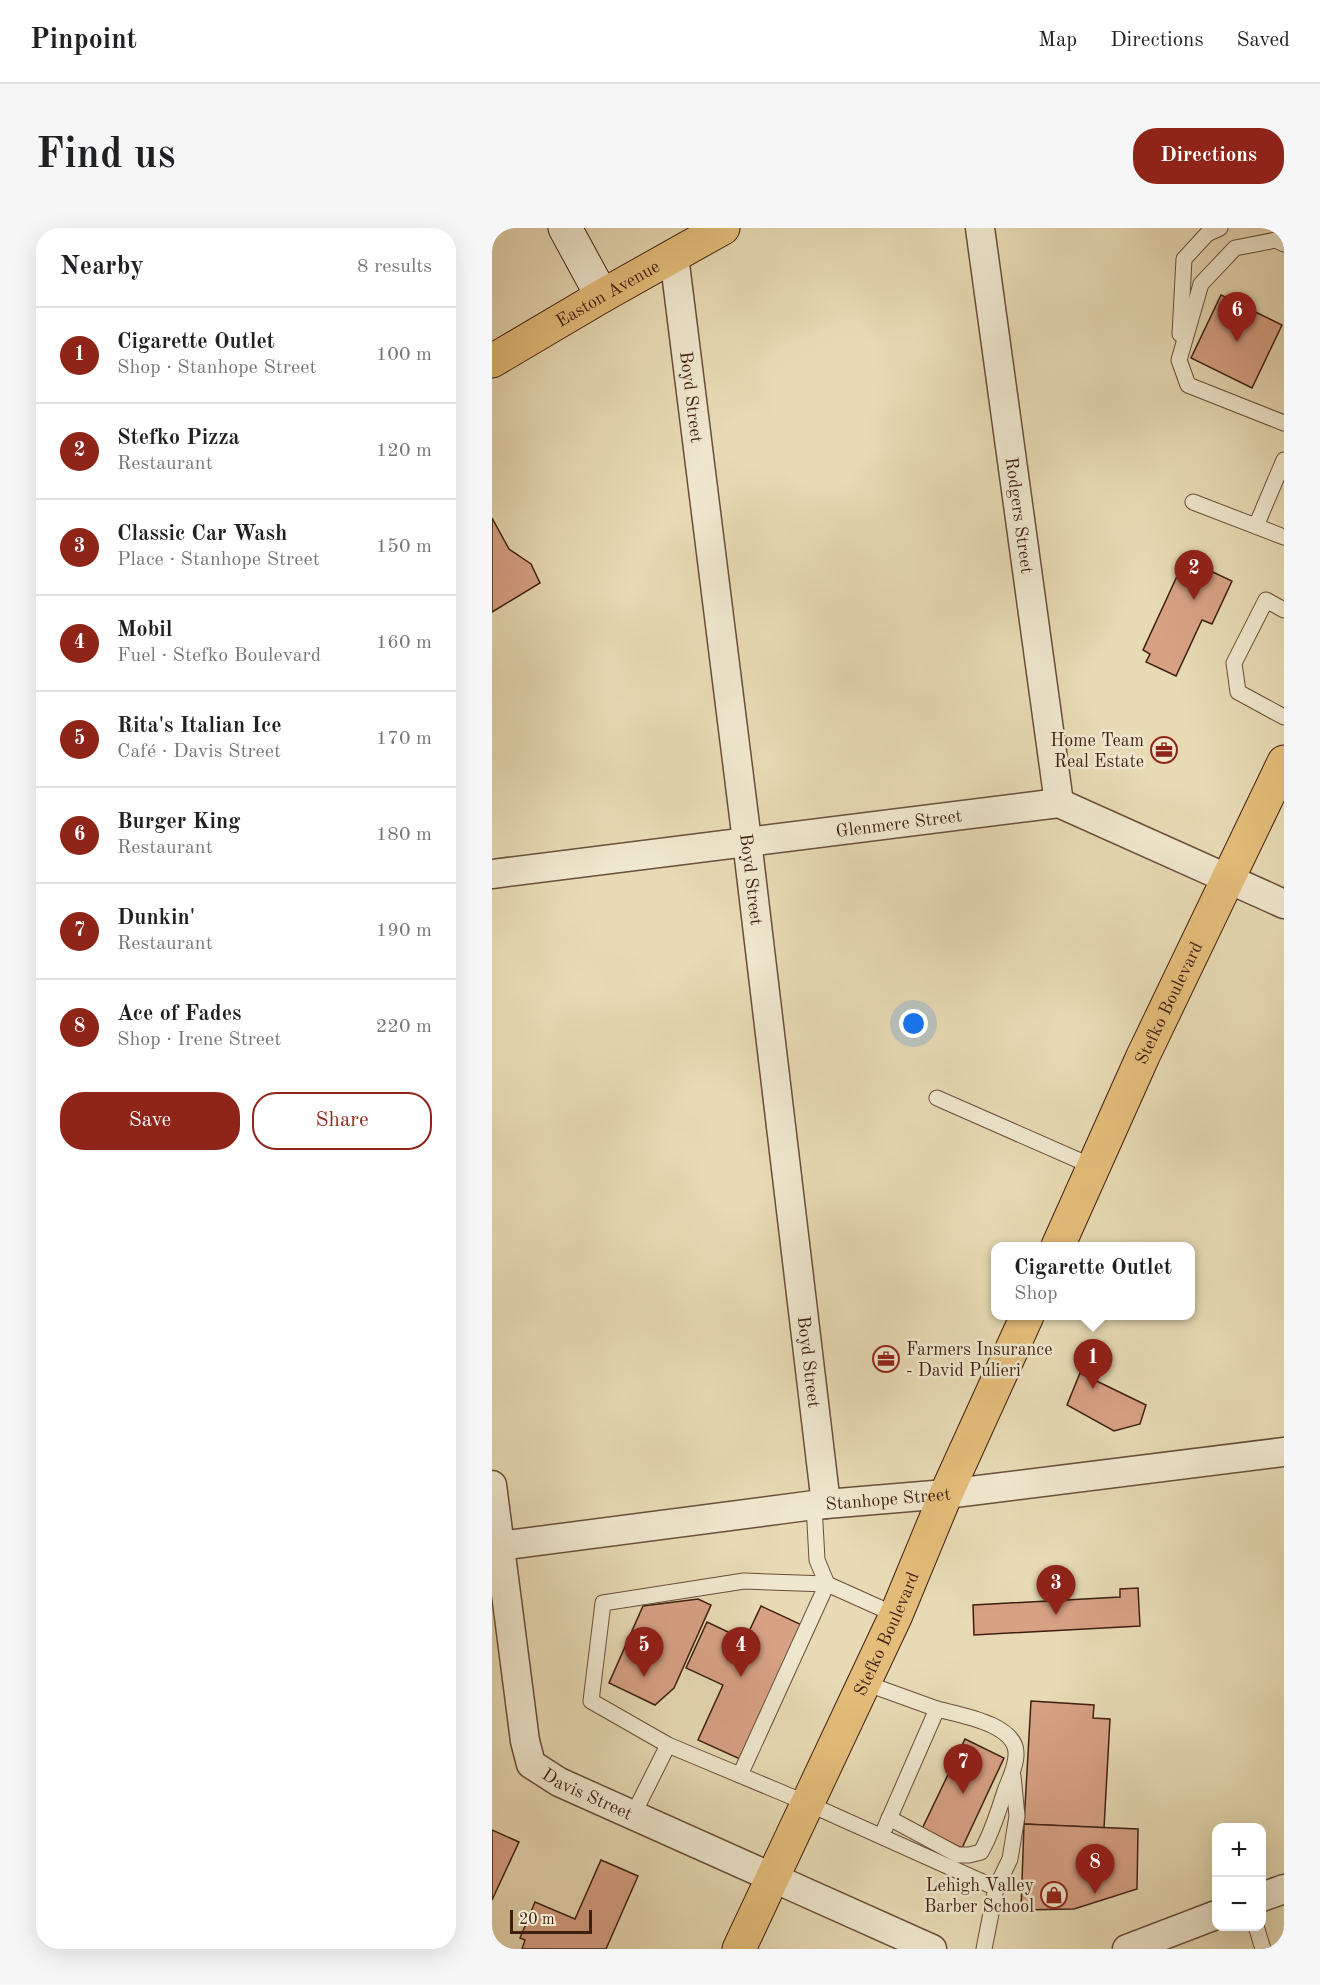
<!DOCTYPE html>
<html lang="en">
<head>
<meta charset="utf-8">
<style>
	body { margin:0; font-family:"Old Standard TT",serif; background:#f6f6f6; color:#202124 }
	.controls { position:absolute; right:18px; bottom:18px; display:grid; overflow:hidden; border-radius:12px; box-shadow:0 6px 24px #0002 }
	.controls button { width:54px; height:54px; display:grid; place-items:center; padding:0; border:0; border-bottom:2px solid #e0e0e0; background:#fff; color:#202124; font:30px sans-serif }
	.scale { position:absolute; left:18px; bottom:15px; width:82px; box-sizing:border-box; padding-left:6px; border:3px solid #3f1f11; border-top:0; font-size:16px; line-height:21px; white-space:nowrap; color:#3f1f11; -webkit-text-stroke:4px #efe7ce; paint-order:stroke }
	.you { position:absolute; left:422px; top:796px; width:21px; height:21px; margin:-15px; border:4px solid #fff; border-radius:50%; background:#1a73e8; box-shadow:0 0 0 9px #1a73e833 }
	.badge { display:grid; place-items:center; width:39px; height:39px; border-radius:50%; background:#8f2418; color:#fff; font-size:20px; font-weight:700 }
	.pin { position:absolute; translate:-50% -50px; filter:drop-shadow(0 2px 3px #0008) }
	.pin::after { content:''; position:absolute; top:32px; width:21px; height:18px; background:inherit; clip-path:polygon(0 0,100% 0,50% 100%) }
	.popup { position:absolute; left:499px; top:1014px; width:204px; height:78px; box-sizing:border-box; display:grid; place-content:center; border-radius:12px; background:#fff; filter:drop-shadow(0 2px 4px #0005); font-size:20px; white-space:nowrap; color:#757577 }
	.popup b { font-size:22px; color:#202124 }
	.popup::after { content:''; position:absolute; left:50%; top:100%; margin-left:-12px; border:12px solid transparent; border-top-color:#fff }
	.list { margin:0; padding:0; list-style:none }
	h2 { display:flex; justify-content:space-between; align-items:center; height:78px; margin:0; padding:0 24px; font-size:26px }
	h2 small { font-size:20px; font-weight:400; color:#757577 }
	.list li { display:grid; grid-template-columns:39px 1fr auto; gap:18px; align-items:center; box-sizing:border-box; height:96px; padding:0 24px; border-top:2px solid #e0e0e0 }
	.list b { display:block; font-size:22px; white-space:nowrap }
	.list p { margin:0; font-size:20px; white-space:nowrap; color:#757577 }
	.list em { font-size:20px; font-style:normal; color:#757577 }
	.actions { display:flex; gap:12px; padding:18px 24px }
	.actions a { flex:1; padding:14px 0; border:2px solid #8f2418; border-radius:24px; text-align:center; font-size:21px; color:#8f2418 }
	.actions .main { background:#8f2418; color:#fff }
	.map { position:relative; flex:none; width:792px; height:1721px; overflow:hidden; border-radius:24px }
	header { display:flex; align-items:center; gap:36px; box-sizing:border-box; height:84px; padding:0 30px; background:#fff; border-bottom:2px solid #e0e0e0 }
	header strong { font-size:28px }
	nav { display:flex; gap:33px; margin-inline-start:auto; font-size:21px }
	.intro { display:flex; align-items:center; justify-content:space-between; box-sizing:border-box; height:144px; padding:0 36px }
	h1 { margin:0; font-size:42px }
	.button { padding:15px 27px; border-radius:24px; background:#8f2418; color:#fff; font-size:21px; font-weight:700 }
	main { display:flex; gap:36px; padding:0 36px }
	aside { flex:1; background:#fff; border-radius:24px; box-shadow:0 6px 24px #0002 }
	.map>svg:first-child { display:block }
	.building { fill:#d7a184; stroke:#3f1f11; stroke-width:1.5 }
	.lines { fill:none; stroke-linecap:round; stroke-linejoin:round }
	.lane-casing { stroke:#694e3a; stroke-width:17 }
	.street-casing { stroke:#694e3a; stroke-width:31 }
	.secondary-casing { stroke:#3f1f11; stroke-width:35 }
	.primary-casing { stroke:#3f1f11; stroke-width:35 }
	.lane { stroke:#efe7ce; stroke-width:15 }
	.street { stroke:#efe7ce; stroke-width:28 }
	.secondary { stroke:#efe7ce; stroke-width:33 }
	.primary { stroke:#e4bd7a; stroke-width:33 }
	.labels { text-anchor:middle; stroke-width:5; stroke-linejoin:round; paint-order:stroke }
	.street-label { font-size:18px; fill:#3f1f11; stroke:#efe7ce }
	.poi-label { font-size:18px; fill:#3f1f11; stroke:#efe7ce; text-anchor:end }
</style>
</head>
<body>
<header>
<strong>Pinpoint</strong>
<nav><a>Map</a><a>Directions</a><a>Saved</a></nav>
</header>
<div class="intro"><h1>Find us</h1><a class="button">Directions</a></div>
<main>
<aside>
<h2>Nearby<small>8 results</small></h2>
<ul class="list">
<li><span class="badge">1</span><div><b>Cigarette Outlet</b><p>Shop · Stanhope Street</p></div><em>100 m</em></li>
<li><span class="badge">2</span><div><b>Stefko Pizza</b><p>Restaurant</p></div><em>120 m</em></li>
<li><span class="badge">3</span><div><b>Classic Car Wash</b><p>Place · Stanhope Street</p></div><em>150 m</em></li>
<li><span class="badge">4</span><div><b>Mobil</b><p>Fuel · Stefko Boulevard</p></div><em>160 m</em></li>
<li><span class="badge">5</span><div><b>Rita's Italian Ice</b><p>Café · Davis Street</p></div><em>170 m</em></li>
<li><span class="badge">6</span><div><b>Burger King</b><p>Restaurant</p></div><em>180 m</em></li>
<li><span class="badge">7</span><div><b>Dunkin'</b><p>Restaurant</p></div><em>190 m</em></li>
<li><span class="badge">8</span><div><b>Ace of Fades</b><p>Shop · Irene Street</p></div><em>220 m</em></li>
</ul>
<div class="actions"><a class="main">Save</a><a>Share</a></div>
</aside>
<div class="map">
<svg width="792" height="1721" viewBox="0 0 792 1721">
	<rect width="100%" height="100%" fill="#e7dab4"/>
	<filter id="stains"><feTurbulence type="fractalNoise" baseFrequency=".00333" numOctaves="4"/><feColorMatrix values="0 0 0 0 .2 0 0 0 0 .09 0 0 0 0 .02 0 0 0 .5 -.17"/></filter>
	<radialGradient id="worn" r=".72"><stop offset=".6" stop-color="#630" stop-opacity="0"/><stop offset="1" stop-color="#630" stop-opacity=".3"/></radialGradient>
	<g class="building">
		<path d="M729,67L790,97L760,160L699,130Z"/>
		<path d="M0,290L17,321L39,336L48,355L0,384Z"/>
		<path d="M693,331L740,353L720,396L710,392L684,448L654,434L658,426L651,422Z"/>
		<path d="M588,1145L654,1177L648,1196L622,1203L575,1177Z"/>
		<path d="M646,1360L648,1398L482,1407L481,1377L628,1369V1361Z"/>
		<path d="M206,1371L219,1377L182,1460L163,1477L117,1455L151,1378Z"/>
		<path d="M269,1378L310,1397L248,1531L206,1512L231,1457L194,1440L215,1394L253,1412Z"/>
		<path d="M539,1473L602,1477L601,1490L618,1491L612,1600L532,1596Z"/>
		<path d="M473,1511L512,1530L470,1620L430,1601Z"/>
		<path d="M532,1596L646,1601L645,1661L582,1681L529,1682Z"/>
		<path d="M0,1602L27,1614L0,1672Z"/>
		<path d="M109,1632L146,1648L114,1721H30L33,1712L28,1710L43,1674L83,1691Z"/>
	</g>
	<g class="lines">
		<defs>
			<g id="lane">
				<path d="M792,16L784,12L743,20L709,56L687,132L696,157L792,195"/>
				<path d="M688,106L692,31L715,6L728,0"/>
				<path d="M701,274L792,309"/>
				<path d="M764,298L792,232"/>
				<path d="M792,382L774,372L742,435L746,464L792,489"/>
				<path d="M445,870L602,939"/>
				<path d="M404,1387L335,1356L252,1353L111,1375L99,1473L176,1517L317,1576L504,1660L492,1721"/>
				<path d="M373,1455L445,1481L393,1600"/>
				<path d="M248,1547L335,1356L325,1332L322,1277"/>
				<path d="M141,1587L176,1517"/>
				<path d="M397,1590L466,1627H477L489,1624C500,1605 506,1584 513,1563C517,1552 524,1539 524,1527C526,1496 468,1487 445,1481"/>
				<path d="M504,1660L518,1631L525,1588L521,1548"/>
				<path d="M764,1698L771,1721"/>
			</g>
			<g id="street">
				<path id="s1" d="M488,0L567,575"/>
				<path id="s2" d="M182,28L255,613L334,1276"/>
				<path id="s3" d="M0,646L567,575L792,676"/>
				<path id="s4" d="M0,1257L33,1513L39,1536L67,1554L440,1721"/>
				<path id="s5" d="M0,1319L322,1277L454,1266L792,1224"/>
				<path d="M770,1669L792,1661"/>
				<path d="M635,1721L724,1687"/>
			</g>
			<path id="secondary" d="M73,0L110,68"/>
			<g id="primary">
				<path id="s6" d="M0,133L110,68L231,0"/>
				<path id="s7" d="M566,1018L651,828L792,534"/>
				<path id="s8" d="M247,1721L404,1387L454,1266L535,1088"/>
			</g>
		</defs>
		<use href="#lane" class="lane-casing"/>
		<use href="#street" class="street-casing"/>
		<use href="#secondary" class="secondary-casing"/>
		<use href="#primary" class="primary-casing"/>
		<use href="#lane" class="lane"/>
		<use href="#street" class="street"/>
		<use href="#secondary" class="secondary"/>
		<use href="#primary" class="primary"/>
	</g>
	<defs>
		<symbol id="office-ring" viewBox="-11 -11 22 22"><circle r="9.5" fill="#efe7ce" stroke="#8f2418" stroke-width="1.5"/><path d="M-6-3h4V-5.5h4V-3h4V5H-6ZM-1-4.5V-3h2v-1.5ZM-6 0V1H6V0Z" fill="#8f2418"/></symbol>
		<symbol id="shop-ring" viewBox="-11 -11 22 22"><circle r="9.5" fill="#efe7ce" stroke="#8f2418" stroke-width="1.5"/><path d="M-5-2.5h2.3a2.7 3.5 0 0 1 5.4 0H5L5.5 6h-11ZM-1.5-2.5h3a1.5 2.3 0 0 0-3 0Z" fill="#8f2418"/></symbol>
	</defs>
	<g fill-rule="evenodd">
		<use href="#office-ring" x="657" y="507" width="30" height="30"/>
		<use href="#office-ring" x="379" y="1116" width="30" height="30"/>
		<use href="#shop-ring" x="547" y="1652" width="30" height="30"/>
	</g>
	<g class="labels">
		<g class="street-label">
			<text dy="6" stroke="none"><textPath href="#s6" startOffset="134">Easton Avenue</textPath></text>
			<text dy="6" stroke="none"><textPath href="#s2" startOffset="142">Boyd Street</textPath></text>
			<text dy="6" stroke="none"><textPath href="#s1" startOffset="290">Rodgers Street</textPath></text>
			<text dy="6" stroke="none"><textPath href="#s3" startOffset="410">Glenmere Street</textPath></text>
			<text dy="6" stroke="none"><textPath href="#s2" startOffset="628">Boyd Street</textPath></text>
			<text dy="6" stroke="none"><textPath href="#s7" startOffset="267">Stefko Boulevard</textPath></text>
			<text dy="6" stroke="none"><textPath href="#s2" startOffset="1114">Boyd Street</textPath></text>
			<text dy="6" stroke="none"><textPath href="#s5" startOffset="399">Stanhope Street</textPath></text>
			<text dy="6" stroke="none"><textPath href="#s8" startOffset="348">Stefko Boulevard</textPath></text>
			<text dy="6" stroke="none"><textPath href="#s4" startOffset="346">Davis Street</textPath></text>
		</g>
		<g class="poi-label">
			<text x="652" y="518">Home Team<tspan x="652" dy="21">Real Estate</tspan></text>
			<text x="414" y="1127" text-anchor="start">Farmers Insurance<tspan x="414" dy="21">- David Pulieri</tspan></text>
			<text x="542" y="1663">Lehigh Valley<tspan x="542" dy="21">Barber School</tspan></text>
		</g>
	</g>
	<rect width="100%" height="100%" filter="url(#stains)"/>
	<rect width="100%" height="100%" fill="url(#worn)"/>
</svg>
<div class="controls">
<button>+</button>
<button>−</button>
</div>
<div class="scale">20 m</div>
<div class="you"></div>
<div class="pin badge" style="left:601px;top:1161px">1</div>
<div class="popup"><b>Cigarette Outlet</b>Shop</div>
<div class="pin badge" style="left:702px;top:372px">2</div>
<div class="pin badge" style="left:564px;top:1387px">3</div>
<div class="pin badge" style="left:249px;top:1449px">4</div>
<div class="pin badge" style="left:152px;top:1449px">5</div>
<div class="pin badge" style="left:745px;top:114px">6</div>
<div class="pin badge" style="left:471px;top:1566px">7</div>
<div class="pin badge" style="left:603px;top:1666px">8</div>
</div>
</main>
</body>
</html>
